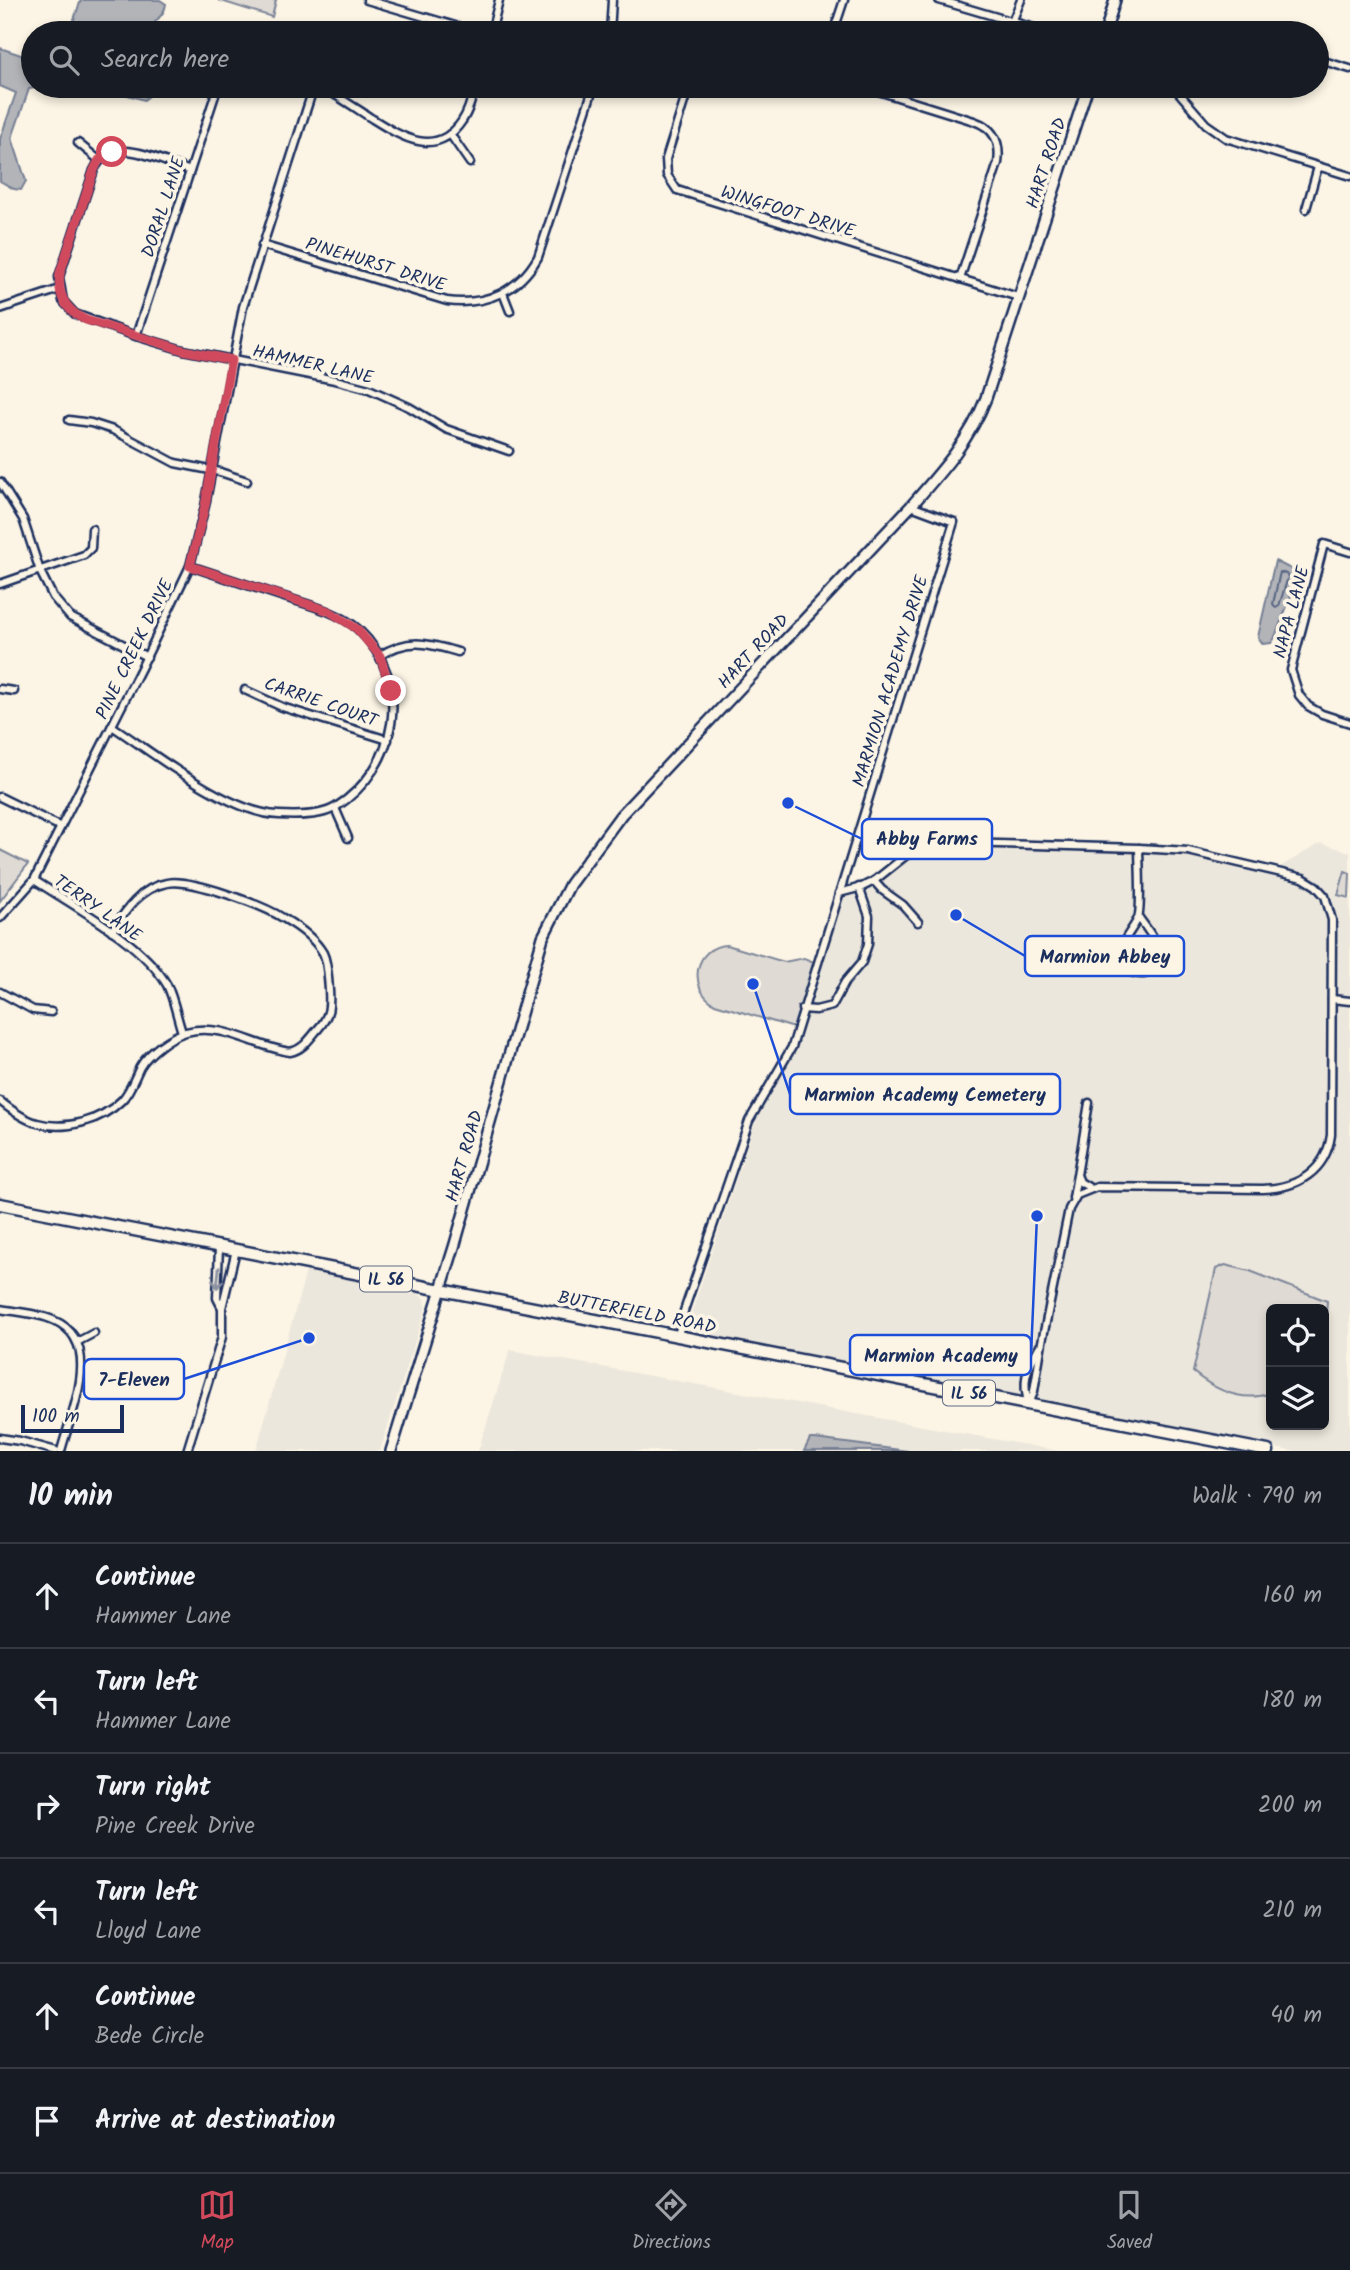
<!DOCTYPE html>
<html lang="en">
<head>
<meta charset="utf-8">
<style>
	body { margin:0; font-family:Kalam,sans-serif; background:#242831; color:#f1f3f6 }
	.controls { position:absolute; right:21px; bottom:21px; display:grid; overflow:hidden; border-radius:10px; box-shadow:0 4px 10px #0003 }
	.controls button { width:63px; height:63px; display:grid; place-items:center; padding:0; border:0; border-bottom:2px solid #363941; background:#171b24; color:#f1f3f6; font:35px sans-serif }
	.scale { position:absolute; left:21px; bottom:18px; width:103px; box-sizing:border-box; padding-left:7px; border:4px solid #1b2f5e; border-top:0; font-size:19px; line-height:24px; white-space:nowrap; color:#1b2f5e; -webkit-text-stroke:5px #fcf5e5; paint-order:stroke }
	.stop { position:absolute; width:21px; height:21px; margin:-16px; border:5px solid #d1495b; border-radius:50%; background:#fff }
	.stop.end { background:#d1495b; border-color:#fff; box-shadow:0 2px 7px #0008 }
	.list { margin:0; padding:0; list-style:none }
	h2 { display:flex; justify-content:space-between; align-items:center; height:91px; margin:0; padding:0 28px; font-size:30px }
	h2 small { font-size:23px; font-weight:400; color:#9ea1a6 }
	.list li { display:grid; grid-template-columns:46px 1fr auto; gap:21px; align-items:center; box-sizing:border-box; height:105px; padding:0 28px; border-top:2px solid #363941 }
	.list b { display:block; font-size:26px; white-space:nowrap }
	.list p { margin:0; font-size:23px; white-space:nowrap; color:#9ea1a6 }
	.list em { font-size:23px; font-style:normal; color:#9ea1a6 }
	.icon { flex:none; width:38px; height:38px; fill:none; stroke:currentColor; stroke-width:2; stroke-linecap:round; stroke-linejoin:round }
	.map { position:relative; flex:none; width:1350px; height:1451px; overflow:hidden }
	.search { position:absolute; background:#171b24; box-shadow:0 4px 10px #0003; left:21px; right:21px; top:21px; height:77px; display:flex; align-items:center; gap:18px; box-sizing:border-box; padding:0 24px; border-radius:38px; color:#9ea1a6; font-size:26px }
	.sheet { height:721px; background:#171b24 }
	nav { display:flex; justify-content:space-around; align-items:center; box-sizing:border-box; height:98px; border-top:2px solid #363941; background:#171b24; font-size:19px; color:#9ea1a6 }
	nav a { display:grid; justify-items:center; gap:4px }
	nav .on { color:#d1495b }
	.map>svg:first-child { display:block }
	.built { fill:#ece7dc; fill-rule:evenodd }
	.green { fill:#dfdbd4; stroke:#7d8599; stroke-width:2 }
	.water { fill:#b2b4b8; stroke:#767f94; stroke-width:2 }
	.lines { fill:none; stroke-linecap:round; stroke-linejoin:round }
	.shore { stroke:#576482; stroke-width:2 }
	.street-casing { stroke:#1b2f5e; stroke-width:11 }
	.secondary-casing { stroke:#1b2f5e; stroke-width:14 }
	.primary-casing { stroke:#1b2f5e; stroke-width:15 }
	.street { stroke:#fcf5e5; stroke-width:6 }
	.secondary { stroke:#fcf5e5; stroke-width:9 }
	.primary { stroke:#fcf5e5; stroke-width:10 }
	.oneway { stroke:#8c92a2 }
	.route { stroke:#d1495b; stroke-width:9 }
	.labels { text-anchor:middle; stroke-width:7; stroke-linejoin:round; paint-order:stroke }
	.shield { fill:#fcf5e5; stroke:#5e6a86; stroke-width:2 }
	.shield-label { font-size:16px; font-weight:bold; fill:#1b2f5e }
	.street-label { font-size:18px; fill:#1b2f5e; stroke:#fcf5e5 }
	.leader { fill:none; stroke:#1d4ed8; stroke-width:2.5 }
	.callout-dot { fill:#1d4ed8; stroke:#fcf5e5; stroke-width:2.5 }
	.callout { fill:#fcf5e5; stroke:#1d4ed8; stroke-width:2.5 }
	.callout-label { font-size:19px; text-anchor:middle; font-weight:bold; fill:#1b2f5e }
</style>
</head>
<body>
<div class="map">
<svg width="1350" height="1451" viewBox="0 0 1350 1451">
	<rect width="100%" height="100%" fill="#fcf5e5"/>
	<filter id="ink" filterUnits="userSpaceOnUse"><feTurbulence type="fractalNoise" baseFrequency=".0143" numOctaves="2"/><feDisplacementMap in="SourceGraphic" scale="14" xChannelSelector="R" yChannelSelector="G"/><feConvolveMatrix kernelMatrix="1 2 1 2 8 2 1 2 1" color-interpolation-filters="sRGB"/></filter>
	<g filter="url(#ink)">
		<g class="built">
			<path d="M923,838L1190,847L1278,868L1321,843L1350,852V1451H1291L1027,1401L685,1332L755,1123L803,1018L844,887L871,878ZM1271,1309H1324V1425H1271Z"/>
			<path d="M307,1268L415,1292L425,1299V1311L380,1451H256Z"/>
			<path d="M510,1350L1059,1451H478Z"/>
		</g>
		<g class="green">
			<path d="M218,0H276L272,17Z"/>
			<path d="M0,850L28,864L0,901Z"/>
			<path d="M1345,871L1350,873L1349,898L1338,895Z"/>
			<path d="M727,945L784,962L804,958L814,962L794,1028L715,1004C687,989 694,946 727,945Z"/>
			<path d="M1225,1265L1250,1271L1327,1301L1324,1339V1309H1271V1393C1243,1403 1215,1390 1193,1372L1216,1269Z"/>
		</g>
		<g class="water">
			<path d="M81,0H160L166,4C165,16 152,22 148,33H69Z"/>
			<path d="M0,48L33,59V86H48L29,89L12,138L26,181L21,190L14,189L0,181V139L16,93L0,86Z"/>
			<path d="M98,86H152L149,96L144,100Z"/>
			<path d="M1275,561L1291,569L1295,574L1290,599L1274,639L1271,643L1263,644L1258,637Z"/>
			<path d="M810,1439H815L908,1451H804Z"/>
		</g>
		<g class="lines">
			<path class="shore" d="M1280,572L1286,574L1288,577L1279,606L1276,608L1273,604Z"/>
			<defs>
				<g id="street">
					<path d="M367,0L479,33"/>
					<path d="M939,0L1051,33"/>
					<path d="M1012,22L1021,0"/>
					<path d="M491,33L499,0"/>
					<path d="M610,33L612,0"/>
					<path d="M833,33L844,0"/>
					<path d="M1317,59L1350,69"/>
					<path d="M320,86C338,96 354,107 371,118C400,136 436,160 462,121C469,111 472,98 475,86"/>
					<path d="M656,86L686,94"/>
					<path d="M689,86L666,159L667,175L677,190L1018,297"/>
					<path d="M862,86L974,121C994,128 1001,142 998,163L960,279"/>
					<path d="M1173,86L1206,124L1226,138L1350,176"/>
					<path d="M450,134L470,163"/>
					<path d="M78,143L99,160"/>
					<path d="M190,171C161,161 112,132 94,170L59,277L63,301L75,314L136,336L183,350L335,380L369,389L409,407L446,429L509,451"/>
					<path d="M1306,209L1318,167"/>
					<path d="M262,245L447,301C486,306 519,291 538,257L594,86"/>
					<path d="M503,293L510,311"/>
					<path d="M0,309L60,289"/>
					<path d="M136,336L218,86"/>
					<path d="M69,420L91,423L113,430L175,463L220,472L247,481"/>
					<path d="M0,482L23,519L40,571L53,597L70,617L147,657"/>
					<path d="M1350,552L1324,544L1291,670L1299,695L1308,706L1322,714L1350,723"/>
					<path d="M0,584L84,555L91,548L92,529"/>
					<path d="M379,656C409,637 427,643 458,652"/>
					<path d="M0,689L14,691"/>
					<path d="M245,690L282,707L388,740"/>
					<path d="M112,726C153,753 230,814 279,815C296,816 322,816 336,807C398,767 414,682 358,629C338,611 306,604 281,596C250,586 220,576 190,566"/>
					<path d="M0,797L61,827"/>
					<path d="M335,808L348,838"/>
					<path d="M34,880C74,906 143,943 167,985C174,999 177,1018 182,1032"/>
					<path d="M874,881L882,890L903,905L918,922"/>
					<path d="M839,893L862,887L874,881L923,842L1139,848L1188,851L1303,878L1316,886L1325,896L1332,920L1331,1135C1326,1171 1298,1188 1263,1189L1097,1187L1077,1195L1069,1209L1042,1342L1034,1391L1029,1405"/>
					<path d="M0,918L34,880L142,666L190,566L205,506L243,307L314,86"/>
					<path d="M1139,918C1151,934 1162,947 1157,968C1148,974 1142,976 1131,972C1100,962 1133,932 1138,918C1142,909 1139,861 1139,848"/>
					<path d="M0,992L33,1010L51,1012"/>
					<path d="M1332,999L1350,1001"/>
					<path d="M802,1009L816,1010L832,1006L845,982L862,962L868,944L869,916L859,887"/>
					<path d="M0,1101C11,1110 23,1119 37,1123C65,1131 101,1121 122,1100C130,1092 135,1077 140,1067C148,1053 171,1036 186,1032C223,1022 255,1047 290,1052C303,1050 310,1038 318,1029C330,1016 330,1006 329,990C328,978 328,963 323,953C315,939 297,926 283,918C263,905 189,878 167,883C141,887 125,911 112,931"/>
					<path d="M1089,1103L1077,1175L1080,1182L1090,1188"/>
					<path d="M1073,1198L1077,1175"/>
					<path d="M222,1308L236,1250"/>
					<path d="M0,1309C17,1312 37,1313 53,1320C105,1341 71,1412 61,1451"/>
					<path d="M678,1336L684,1311L749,1121L792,1047L954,522L911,506"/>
					<path d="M77,1342L94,1333"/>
					<path d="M1029,1405C1021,1380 1027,1369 1039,1347"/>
					<path d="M0,1438L20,1441L56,1451"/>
					<path d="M187,1451L222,1337V1308L217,1298L219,1247"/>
				</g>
				<g id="secondary">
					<path d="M1105,33L1115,0"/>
					<path d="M391,1451L455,1244L543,937L570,884L621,815L911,506C941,472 970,440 986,398L1088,86"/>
				</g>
				<path id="primary" d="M0,1204L1268,1451"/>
			</defs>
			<use href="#street" class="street-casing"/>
			<use href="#secondary" class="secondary-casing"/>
			<use href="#primary" class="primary-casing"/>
			<use href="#street" class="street"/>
			<use href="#secondary" class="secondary"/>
			<use href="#primary" class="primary"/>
		</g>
		<defs><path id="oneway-shaft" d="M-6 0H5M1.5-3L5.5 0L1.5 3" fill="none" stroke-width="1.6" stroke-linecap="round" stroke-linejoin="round" transform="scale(1.75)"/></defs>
		<use class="oneway" href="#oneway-shaft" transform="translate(218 1278) rotate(96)"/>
	</g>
	<g class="lines" filter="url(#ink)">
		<path class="route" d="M112,152L99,160L94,170L60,273C57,295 66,311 86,320L183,350L231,360L205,506L190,566L329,611L357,629L380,656L391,691"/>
	</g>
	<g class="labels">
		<g class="shield">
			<rect x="360" y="1266.5" width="52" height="25" rx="5"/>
			<rect x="943" y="1380.5" width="52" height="25" rx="5"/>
		</g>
		<g class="shield-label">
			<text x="386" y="1285">IL 56</text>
			<text x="969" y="1399">IL 56</text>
		</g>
		<g class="street-label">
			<text transform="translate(1046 163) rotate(-72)" y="6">HART ROAD</text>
			<text transform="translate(163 207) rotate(-72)" y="6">DORAL LANE</text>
			<text transform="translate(788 211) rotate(17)" y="6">WINGFOOT DRIVE</text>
			<text transform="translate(376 264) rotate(17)" y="6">PINEHURST DRIVE</text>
			<text transform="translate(313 364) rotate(13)" y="6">HAMMER LANE</text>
			<text transform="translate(1291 612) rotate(-75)" y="6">NAPA LANE</text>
			<text transform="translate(134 649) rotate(-64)" y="6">PINE CREEK DRIVE</text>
			<text transform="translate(753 651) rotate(-47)" y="6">HART ROAD</text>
			<text transform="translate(890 681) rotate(-73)" y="6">MARMION ACADEMY DRIVE</text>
			<text transform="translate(321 702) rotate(19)" y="6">CARRIE COURT</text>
			<text transform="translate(98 908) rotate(35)" y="6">TERRY LANE</text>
			<text transform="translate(464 1156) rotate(-74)" y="6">HART ROAD</text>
			<text transform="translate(637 1312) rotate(11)" y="6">BUTTERFIELD ROAD</text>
		</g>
	</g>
	<path class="leader" d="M788 803L862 839M956 915L1025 956M753 984L790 1094M1037 1216L1031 1355M309 1338L184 1379"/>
	<g class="callout-dot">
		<circle cx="788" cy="803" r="7"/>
		<circle cx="956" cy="915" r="7"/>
		<circle cx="753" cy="984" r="7"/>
		<circle cx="1037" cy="1216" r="7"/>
		<circle cx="309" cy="1338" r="7"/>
	</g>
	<g class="callout">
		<rect x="862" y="819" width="130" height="40" rx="7"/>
		<rect x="1025" y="936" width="159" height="40" rx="7"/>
		<rect x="790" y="1074" width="270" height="40" rx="7"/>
		<rect x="850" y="1335" width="181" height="40" rx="7"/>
		<rect x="84" y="1359" width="100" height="40" rx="7"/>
	</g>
	<g class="callout-label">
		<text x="927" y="845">Abby Farms</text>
		<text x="1105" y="963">Marmion Abbey</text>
		<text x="925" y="1101">Marmion Academy Cemetery</text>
		<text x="941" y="1362">Marmion Academy</text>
		<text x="134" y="1386">7-Eleven</text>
	</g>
</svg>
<div class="controls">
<button><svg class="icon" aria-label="locate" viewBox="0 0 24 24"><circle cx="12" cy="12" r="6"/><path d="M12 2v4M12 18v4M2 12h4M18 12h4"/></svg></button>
<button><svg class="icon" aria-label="layers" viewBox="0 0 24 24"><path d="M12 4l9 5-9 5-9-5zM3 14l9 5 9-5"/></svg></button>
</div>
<div class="scale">100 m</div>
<div class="stop" style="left:112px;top:152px"></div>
<div class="stop end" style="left:391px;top:691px"></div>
<div class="search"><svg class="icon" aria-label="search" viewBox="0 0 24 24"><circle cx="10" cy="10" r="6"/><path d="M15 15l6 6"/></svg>Search here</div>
</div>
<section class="sheet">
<h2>10 min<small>Walk · 790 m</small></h2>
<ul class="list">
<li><svg class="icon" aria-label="ahead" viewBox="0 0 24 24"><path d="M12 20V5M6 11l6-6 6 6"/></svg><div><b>Continue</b><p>Hammer Lane</p></div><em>160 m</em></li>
<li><svg class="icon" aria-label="left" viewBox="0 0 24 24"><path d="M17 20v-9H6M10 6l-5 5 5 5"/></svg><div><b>Turn left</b><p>Hammer Lane</p></div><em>180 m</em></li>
<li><svg class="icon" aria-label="right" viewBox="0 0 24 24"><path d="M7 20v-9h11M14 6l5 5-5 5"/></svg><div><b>Turn right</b><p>Pine Creek Drive</p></div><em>200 m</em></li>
<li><svg class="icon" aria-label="left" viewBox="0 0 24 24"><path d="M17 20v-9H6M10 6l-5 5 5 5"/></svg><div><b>Turn left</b><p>Lloyd Lane</p></div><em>210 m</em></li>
<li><svg class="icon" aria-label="ahead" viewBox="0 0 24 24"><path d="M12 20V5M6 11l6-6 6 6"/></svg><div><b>Continue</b><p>Bede Circle</p></div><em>40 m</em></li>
<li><svg class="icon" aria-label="arrive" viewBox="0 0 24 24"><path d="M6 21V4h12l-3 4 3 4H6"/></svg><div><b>Arrive at destination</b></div></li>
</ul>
</section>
<nav>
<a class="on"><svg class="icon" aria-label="map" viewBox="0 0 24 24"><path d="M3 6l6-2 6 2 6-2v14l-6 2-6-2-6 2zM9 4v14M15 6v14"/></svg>Map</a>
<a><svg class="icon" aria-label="directions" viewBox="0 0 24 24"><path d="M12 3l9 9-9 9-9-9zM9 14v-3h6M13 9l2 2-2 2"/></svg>Directions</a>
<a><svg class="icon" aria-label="saved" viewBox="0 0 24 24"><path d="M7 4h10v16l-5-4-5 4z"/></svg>Saved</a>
</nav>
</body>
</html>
